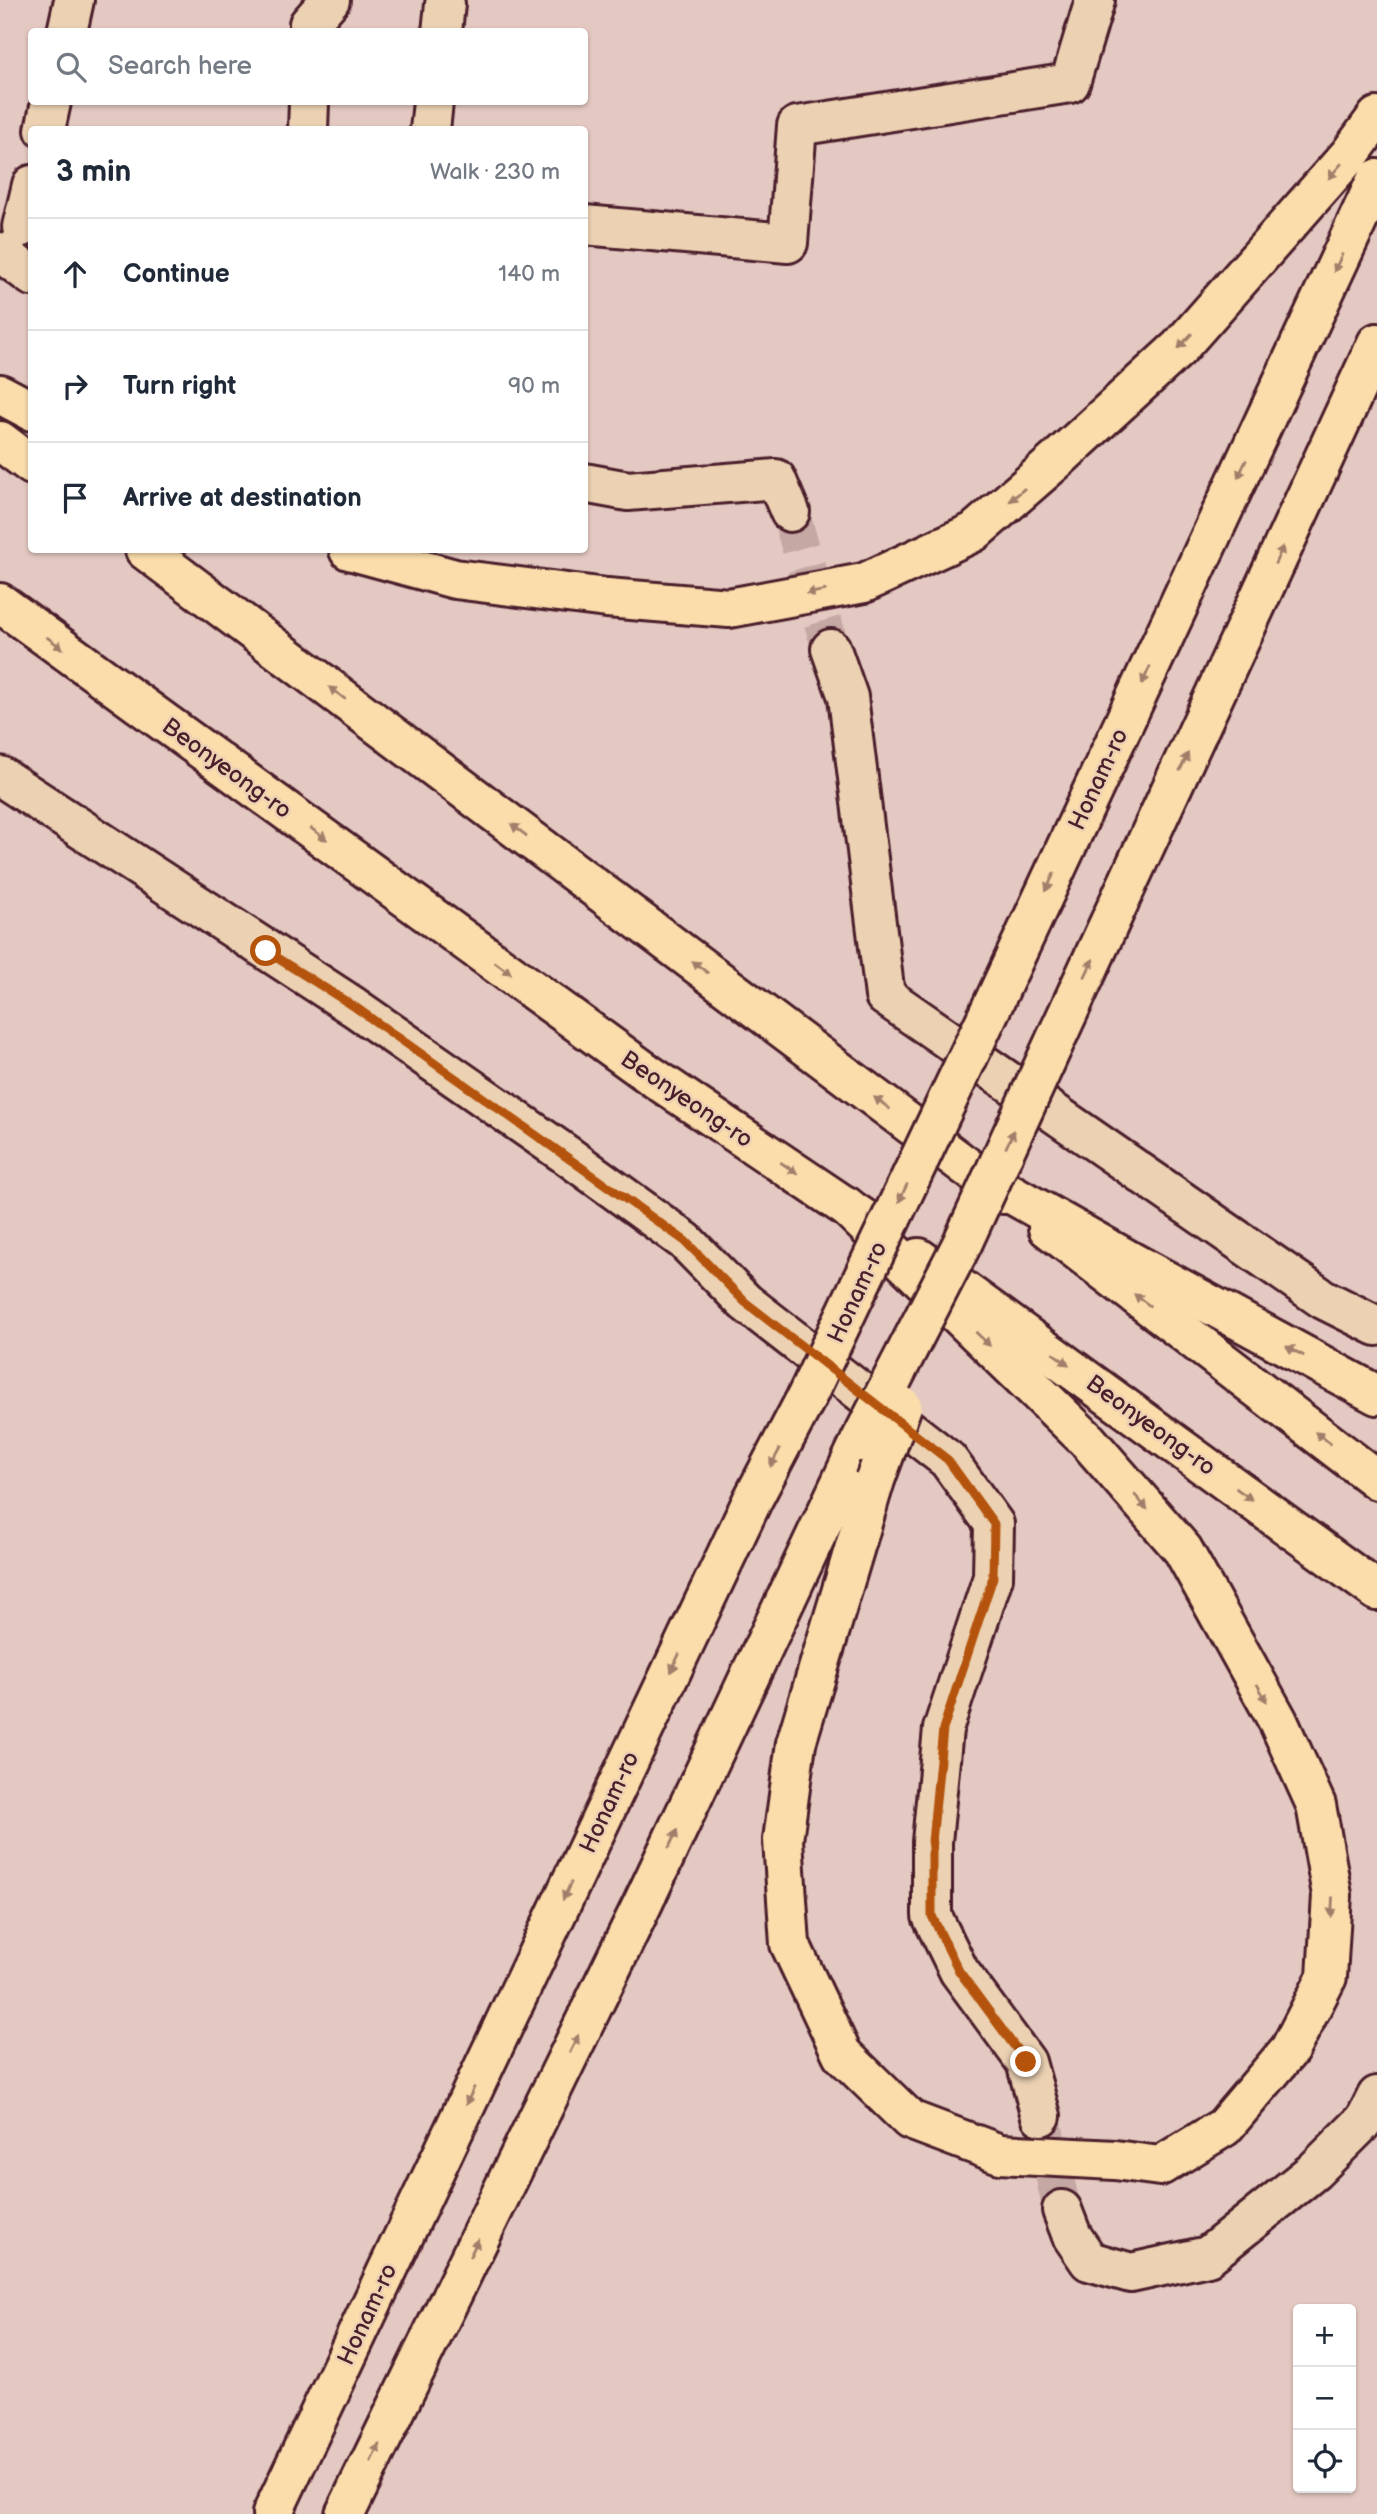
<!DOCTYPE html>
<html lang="en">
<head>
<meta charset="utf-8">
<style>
	body { margin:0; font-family:"Balsamiq Sans",sans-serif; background:#f6f6f7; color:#1f2937 }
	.controls { position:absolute; right:21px; bottom:21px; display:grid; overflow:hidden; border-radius:7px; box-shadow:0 2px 5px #0004 }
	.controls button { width:63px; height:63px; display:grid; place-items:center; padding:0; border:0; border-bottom:2px solid #e0e1e3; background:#fff; color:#1f2937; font:35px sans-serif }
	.stop { position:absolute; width:21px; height:21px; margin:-16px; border:5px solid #b45309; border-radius:50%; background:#fff }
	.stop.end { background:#b45309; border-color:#fff; box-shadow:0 2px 7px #0008 }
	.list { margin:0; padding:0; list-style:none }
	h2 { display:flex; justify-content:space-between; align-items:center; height:91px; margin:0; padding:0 28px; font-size:30px }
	h2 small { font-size:23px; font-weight:400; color:#747a83 }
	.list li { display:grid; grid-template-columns:46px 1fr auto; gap:21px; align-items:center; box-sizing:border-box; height:112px; padding:0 28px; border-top:2px solid #e0e1e3 }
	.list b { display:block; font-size:26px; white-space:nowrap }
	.list em { font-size:23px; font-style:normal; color:#747a83 }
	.icon { flex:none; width:38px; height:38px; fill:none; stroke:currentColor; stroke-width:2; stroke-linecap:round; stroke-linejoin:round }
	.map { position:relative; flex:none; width:1377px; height:2514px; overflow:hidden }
	.search { position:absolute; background:#fff; box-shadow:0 2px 5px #0004; left:28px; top:28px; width:560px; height:77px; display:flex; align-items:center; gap:18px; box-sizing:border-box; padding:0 24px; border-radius:7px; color:#747a83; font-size:26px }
	.panel { position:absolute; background:#fff; box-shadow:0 2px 5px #0004; left:28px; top:126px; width:560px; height:427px; border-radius:7px }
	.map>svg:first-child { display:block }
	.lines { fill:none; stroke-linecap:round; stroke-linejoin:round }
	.minor-tunnel { stroke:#c5a7a4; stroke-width:38; stroke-dasharray:38 19; stroke-linecap:butt }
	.minor-casing { stroke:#4a1f2b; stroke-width:44 }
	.major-casing { stroke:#4a1f2b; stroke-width:44 }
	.highway-casing { stroke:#4a1f2b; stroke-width:44 }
	.minor { stroke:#ecd2b3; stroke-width:38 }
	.major { stroke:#faddab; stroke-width:38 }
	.highway { stroke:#faddab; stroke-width:38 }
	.highway-bridge-casing { stroke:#4a1f2b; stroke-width:44; stroke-linecap:butt }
	.highway-bridge { stroke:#faddab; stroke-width:38 }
	.oneway { fill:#a27e6b }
	.route { stroke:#b45309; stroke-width:9 }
	.labels { text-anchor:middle; stroke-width:5; stroke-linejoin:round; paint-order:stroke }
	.street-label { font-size:24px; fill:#4a1f2b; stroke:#ecd2b3 }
</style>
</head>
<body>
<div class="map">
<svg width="1377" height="2514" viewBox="0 0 1377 2514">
	<rect width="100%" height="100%" fill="#e4c9c2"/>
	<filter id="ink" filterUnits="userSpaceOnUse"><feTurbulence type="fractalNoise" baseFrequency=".0143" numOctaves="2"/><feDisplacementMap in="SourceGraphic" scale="14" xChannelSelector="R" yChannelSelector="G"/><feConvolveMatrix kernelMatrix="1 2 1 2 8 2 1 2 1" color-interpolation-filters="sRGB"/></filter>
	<g filter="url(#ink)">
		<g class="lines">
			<g class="minor-tunnel">
				<path d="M790,512L831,649"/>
				<path d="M1041,2116L1062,2210"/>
			</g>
			<defs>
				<g id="minor">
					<path d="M67,32L74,0"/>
					<path d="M309,32V24L330,0"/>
					<path d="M442,32L445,4"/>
					<path d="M45,130L51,102"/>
					<path d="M308,130L309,102"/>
					<path d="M430,130L433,102"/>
					<path d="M584,225L788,243L797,126L1070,83L1095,0"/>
					<path d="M22,227L32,185"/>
					<path d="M0,252L32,276"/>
					<path d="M584,483L628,491L776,479L790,512"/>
					<path d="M831,649L848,697L885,996L1323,1299L1377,1326"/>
					<path d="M0,776L354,1007L568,1156L685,1241L745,1302L948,1460L994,1524L993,1577L943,1729L932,1842V1916L959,1971L1026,2062L1041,2116"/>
					<path d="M1062,2210L1072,2236L1089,2261L1131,2273L1208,2256L1314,2171L1365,2120L1377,2096"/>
				</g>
				<g id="major">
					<path d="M0,441L32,465"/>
					<path d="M145,550L1003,1194"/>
					<path d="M0,603L650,1075L873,1225"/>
					<path d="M1048,1228L1377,1480"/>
					<path d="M919,1258L1377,1591"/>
				</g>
				<g id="highway">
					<path d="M0,394L32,411"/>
					<path d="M349,550L455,579L607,598L729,608L864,583L974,532L1058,459L1179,348L1350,154L1377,117"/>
					<path d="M996,998L1377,179"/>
					<path d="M1060,1030L1377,343"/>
					<path d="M976,1174L1130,1261L1377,1395"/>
					<path d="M846,1206L1088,1441L1183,1550L1278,1721L1316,1805L1332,1895L1327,1977L1290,2049L1224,2127L1160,2166L1115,2160L1000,2154L910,2120L842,2054L790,1944L783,1840L796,1743L875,1480"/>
					<path d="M272,2514L753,1499L806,1398"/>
					<path d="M345,2514L642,1905L860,1442"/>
				</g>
			</defs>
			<use href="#minor" class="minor-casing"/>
			<use href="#major" class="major-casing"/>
			<use href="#highway" class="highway-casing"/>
			<use href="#minor" class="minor"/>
			<use href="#major" class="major"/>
			<use href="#highway" class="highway"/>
			<defs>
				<g id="highway-bridge">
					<path d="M806,1398L996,998"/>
					<path d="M860,1442L962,1244L1060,1030"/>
					<path d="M875,1480L902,1406"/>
				</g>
			</defs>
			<use href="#highway-bridge" class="highway-bridge-casing"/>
			<use href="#highway-bridge" class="highway-bridge"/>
		</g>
		<defs><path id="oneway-solid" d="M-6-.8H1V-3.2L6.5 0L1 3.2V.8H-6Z" transform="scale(1.75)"/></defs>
		<g class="oneway">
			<use href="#oneway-solid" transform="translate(1335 171) rotate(131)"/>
			<use href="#oneway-solid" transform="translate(1338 263) rotate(115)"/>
			<use href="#oneway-solid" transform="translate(1185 341) rotate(132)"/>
			<use href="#oneway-solid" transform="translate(1242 469) rotate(115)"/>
			<use href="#oneway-solid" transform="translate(1017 495) rotate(139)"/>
			<use href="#oneway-solid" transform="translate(1279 555) rotate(-65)"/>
			<use href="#oneway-solid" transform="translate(816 592) rotate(170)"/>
			<use href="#oneway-solid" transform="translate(55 643) rotate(36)"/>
			<use href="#oneway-solid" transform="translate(1146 675) rotate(115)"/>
			<use href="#oneway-solid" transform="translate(337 693) rotate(-143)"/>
			<use href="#oneway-solid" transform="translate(1184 762) rotate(-65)"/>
			<use href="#oneway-solid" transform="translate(519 830) rotate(-143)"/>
			<use href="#oneway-solid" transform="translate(319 834) rotate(36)"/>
			<use href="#oneway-solid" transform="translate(1050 882) rotate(115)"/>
			<use href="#oneway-solid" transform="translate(700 967) rotate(-143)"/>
			<use href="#oneway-solid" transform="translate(503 968) rotate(36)"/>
			<use href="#oneway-solid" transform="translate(1089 968) rotate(-65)"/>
			<use href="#oneway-solid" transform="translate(882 1103) rotate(-143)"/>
			<use href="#oneway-solid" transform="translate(1010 1139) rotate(-65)"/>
			<use href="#oneway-solid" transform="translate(789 1168) rotate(34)"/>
			<use href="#oneway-solid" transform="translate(903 1193) rotate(115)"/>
			<use href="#oneway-solid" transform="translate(1142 1300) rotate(-143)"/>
			<use href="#oneway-solid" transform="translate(983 1339) rotate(44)"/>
			<use href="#oneway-solid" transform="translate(1295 1351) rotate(-152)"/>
			<use href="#oneway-solid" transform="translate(1061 1359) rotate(36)"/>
			<use href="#oneway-solid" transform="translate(1323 1438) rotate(-143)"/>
			<use href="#oneway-solid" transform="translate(775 1458) rotate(118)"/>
			<use href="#oneway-solid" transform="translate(1244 1494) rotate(36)"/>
			<use href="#oneway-solid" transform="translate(1141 1502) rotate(49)"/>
			<use href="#oneway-solid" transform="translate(675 1663) rotate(115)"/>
			<use href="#oneway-solid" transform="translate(1262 1693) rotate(61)"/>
			<use href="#oneway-solid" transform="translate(673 1839) rotate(-65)"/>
			<use href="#oneway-solid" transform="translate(567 1891) rotate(115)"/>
			<use href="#oneway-solid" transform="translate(1332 1907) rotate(93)"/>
			<use href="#oneway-solid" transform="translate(574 2044) rotate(-64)"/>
			<use href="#oneway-solid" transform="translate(470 2096) rotate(115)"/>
			<use href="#oneway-solid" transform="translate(474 2248) rotate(-64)"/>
			<use href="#oneway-solid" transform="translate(375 2453) rotate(-64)"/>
		</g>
	</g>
	<g class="lines" filter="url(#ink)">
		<path class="route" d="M266,951L355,1007L685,1241L745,1302L948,1460L994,1524L993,1577L943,1729L932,1842V1916L959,1971L1026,2062"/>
	</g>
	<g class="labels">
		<g class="street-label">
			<text transform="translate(227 768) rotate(36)" y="8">Beonyeong-ro</text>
			<text transform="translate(1098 779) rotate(-65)" y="8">Honam-ro</text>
			<text transform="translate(687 1099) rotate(34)" y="8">Beonyeong-ro</text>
			<text transform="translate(857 1292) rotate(-65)" y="8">Honam-ro</text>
			<text transform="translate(1151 1425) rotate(36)" y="8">Beonyeong-ro</text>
			<text transform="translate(609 1802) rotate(-65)" y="8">Honam-ro</text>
			<text transform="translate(367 2314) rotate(-65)" y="8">Honam-ro</text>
		</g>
	</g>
</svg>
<div class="controls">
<button>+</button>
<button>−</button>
<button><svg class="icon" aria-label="locate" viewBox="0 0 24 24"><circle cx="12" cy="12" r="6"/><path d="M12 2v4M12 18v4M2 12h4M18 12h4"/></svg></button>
</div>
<div class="stop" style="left:266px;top:951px"></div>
<div class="stop end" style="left:1026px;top:2062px"></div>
<div class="search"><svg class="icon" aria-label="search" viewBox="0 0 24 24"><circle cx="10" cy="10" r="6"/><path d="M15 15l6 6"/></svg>Search here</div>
<section class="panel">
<h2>3 min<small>Walk · 230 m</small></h2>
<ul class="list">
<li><svg class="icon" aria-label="ahead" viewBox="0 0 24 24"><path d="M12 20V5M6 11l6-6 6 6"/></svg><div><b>Continue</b></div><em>140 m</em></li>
<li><svg class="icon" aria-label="right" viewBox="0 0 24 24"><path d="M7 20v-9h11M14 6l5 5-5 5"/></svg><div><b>Turn right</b></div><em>90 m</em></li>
<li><svg class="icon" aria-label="arrive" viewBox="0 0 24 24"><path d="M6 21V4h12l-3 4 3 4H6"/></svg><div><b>Arrive at destination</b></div></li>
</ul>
</section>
</div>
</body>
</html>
